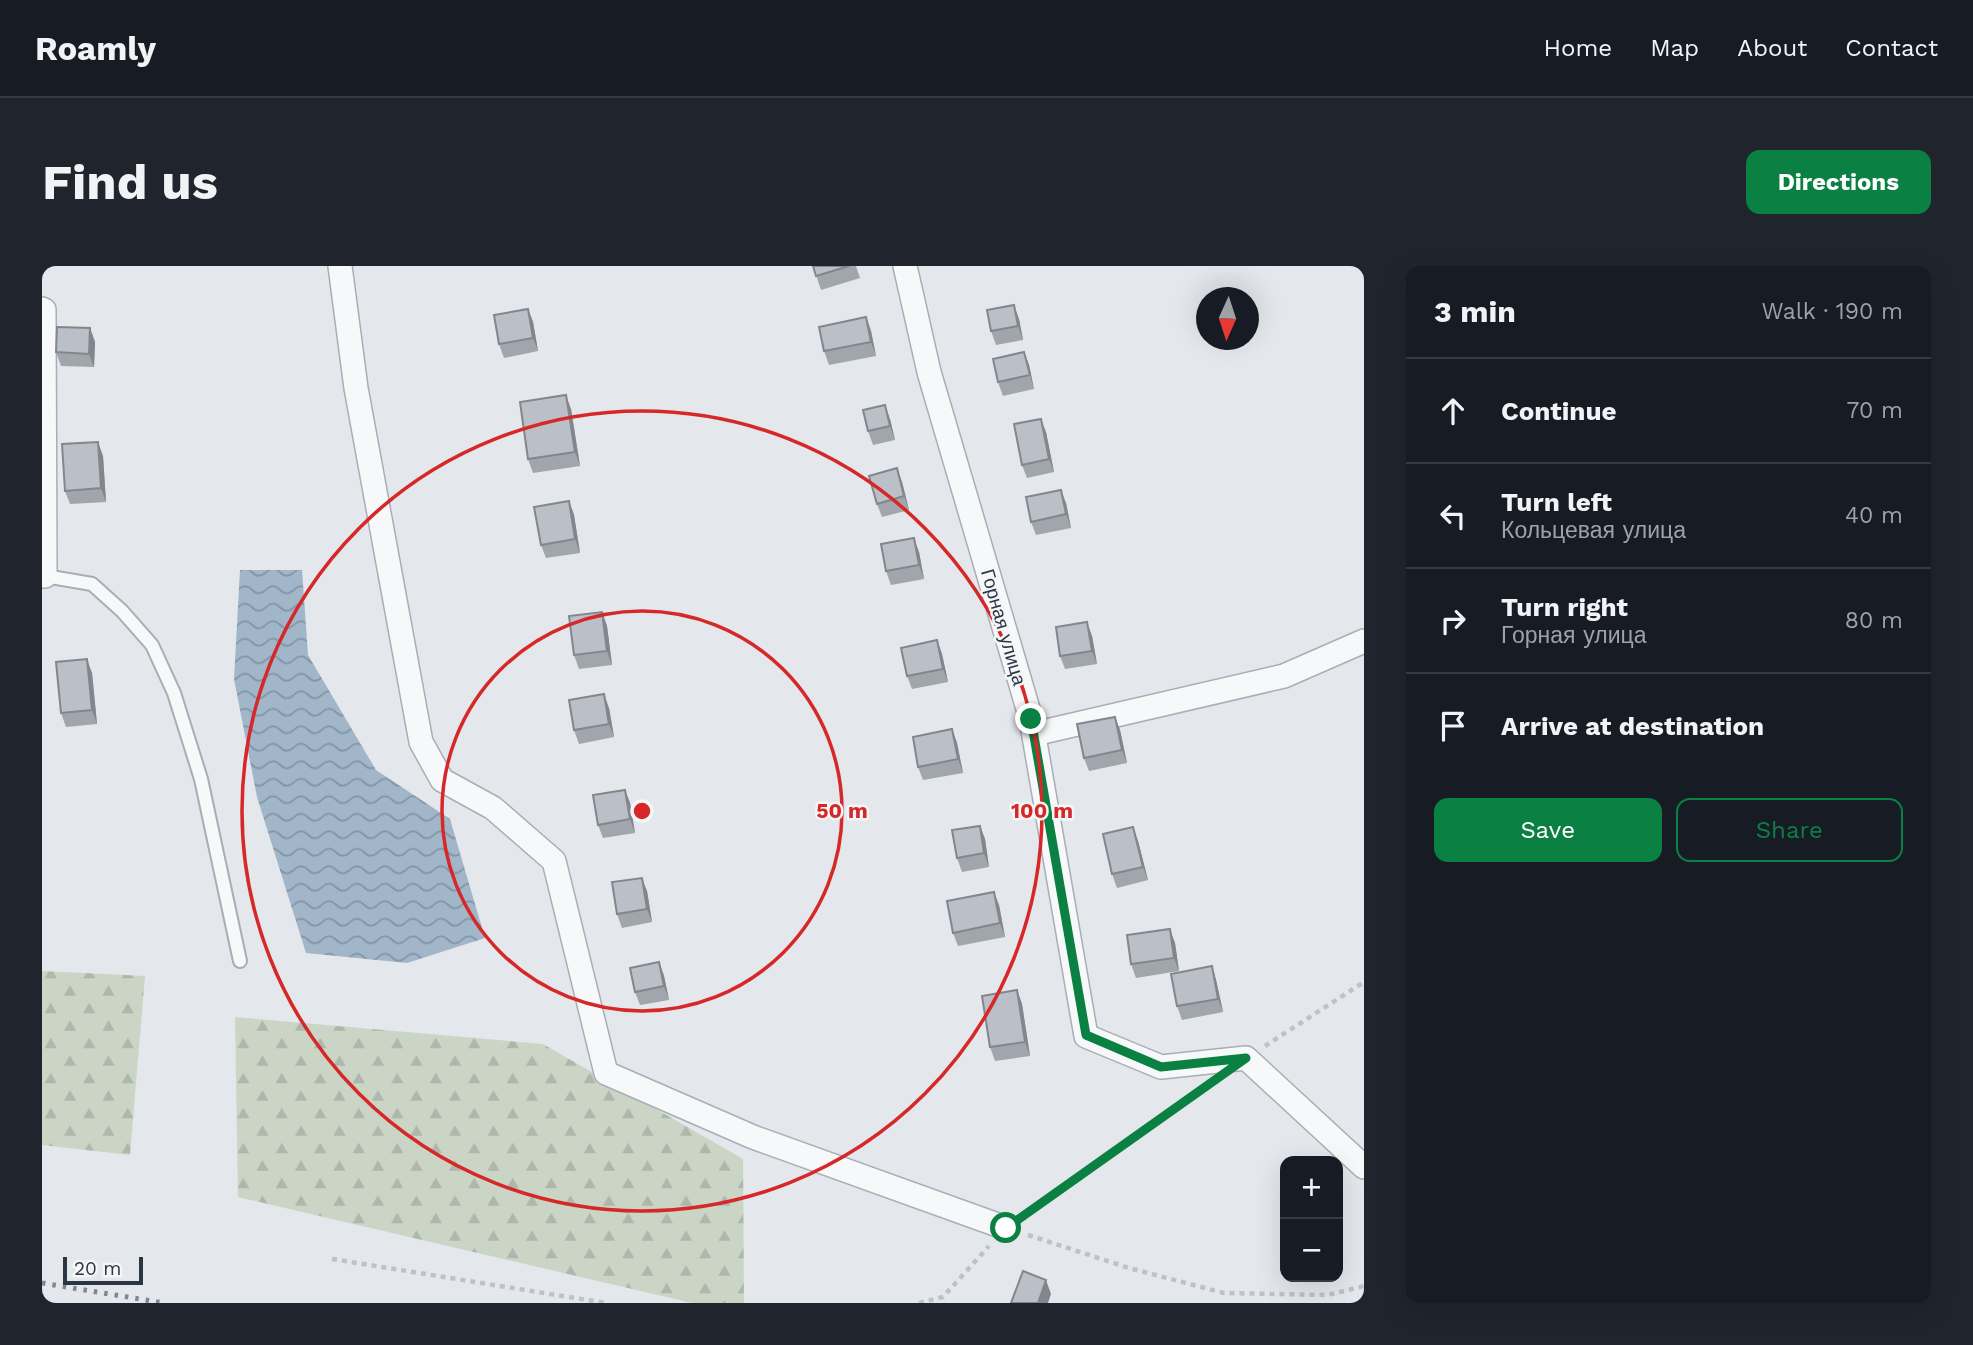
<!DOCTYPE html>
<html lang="en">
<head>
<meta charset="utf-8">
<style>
	body { margin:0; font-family:"Work Sans",sans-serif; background:#20242c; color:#f1f3f6 }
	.controls { position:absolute; right:21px; bottom:21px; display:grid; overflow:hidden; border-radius:14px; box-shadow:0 7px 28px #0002 }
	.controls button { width:63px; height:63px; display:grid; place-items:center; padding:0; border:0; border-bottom:2px solid #363941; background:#171b24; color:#f1f3f6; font:35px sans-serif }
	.compass { position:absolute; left:1154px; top:21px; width:63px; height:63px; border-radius:50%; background:#171b24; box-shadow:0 7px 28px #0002; rotate:183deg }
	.scale { position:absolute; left:21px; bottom:18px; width:80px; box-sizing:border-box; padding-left:7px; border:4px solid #2c3543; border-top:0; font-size:19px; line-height:24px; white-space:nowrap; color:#2c3543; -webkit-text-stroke:5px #f4f6f8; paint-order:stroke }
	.stop { position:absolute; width:21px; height:21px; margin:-16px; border:5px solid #0b8043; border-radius:50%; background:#fff }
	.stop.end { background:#0b8043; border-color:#fff; box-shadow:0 2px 7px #0008 }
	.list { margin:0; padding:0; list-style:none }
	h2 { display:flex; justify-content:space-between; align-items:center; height:91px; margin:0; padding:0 28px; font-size:30px }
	h2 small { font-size:23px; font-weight:400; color:#9ea1a6 }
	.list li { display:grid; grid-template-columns:46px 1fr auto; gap:21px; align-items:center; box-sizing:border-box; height:105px; padding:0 28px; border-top:2px solid #363941 }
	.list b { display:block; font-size:26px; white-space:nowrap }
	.list p { margin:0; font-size:23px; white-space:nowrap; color:#9ea1a6 }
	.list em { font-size:23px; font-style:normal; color:#9ea1a6 }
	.actions { display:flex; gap:14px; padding:21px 28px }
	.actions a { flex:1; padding:16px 0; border:2px solid #0b8043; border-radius:14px; text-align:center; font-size:24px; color:#0b8043 }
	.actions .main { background:#0b8043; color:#fff }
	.icon { flex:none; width:38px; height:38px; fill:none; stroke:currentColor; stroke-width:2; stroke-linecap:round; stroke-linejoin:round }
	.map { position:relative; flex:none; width:1322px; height:1037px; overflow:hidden; border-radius:14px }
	header { display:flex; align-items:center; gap:42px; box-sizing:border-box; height:98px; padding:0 35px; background:#171b24; border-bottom:2px solid #363941 }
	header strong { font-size:33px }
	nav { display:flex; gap:38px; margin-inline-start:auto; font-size:24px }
	.intro { display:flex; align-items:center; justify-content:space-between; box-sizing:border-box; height:168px; padding:0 42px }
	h1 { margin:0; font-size:49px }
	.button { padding:18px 32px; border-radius:14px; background:#0b8043; color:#fff; font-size:24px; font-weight:700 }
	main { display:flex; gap:42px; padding:0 42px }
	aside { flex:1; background:#171b24; border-radius:14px; box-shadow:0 7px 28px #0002 }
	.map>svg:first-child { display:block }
	.forest { fill:url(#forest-firs) }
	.water { fill:url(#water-waves) }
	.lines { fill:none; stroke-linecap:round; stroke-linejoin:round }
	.service-casing { stroke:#a9aeb5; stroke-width:16 }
	.minor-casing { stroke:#a9aeb5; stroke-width:26 }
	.path { stroke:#bec1c6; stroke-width:4.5; stroke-dasharray:5 5; stroke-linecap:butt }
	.service { stroke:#f7f8f9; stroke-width:12 }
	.minor { stroke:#f7f8f9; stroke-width:23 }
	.rail { stroke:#7e8794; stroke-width:5; stroke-dasharray:3.5 7; stroke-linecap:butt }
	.wall { fill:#a1a5ac }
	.shaded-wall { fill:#83868c }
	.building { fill:#bbc0c8; stroke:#83868c; stroke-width:2 }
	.route { stroke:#0b8043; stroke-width:9 }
	.ring { fill:none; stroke:#d62828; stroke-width:3.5 }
	.labels { text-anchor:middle; stroke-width:5; stroke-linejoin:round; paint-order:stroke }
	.street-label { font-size:19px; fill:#2c3543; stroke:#f4f6f8 }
	.centre { fill:#d62828; stroke:#f4f6f8; stroke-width:3.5 }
	.ring-label { font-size:21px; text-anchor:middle; font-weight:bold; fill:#d62828; stroke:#f4f6f8; stroke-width:5; stroke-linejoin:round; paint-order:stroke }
</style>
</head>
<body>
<header>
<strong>Roamly</strong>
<nav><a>Home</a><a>Map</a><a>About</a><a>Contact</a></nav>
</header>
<div class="intro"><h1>Find us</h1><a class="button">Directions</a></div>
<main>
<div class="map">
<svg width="1322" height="1037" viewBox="0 0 1322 1037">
	<defs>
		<pattern id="forest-firs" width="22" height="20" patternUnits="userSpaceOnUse" patternTransform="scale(1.75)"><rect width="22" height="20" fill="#cad5c6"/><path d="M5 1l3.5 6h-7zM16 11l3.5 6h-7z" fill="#aeb7ab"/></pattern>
		<pattern id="water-waves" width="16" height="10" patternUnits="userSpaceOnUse" patternTransform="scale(1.75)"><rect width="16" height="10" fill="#a1b6c9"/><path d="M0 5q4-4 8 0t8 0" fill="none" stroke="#8395a5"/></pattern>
	</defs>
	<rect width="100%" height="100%" fill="#e4e7eb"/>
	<g class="forest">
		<path d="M0,705L103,710L88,889L0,879Z"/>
		<path d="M193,751L501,778L701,893L702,1037H650L196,931Z"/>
	</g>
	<path class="water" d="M198,304H260L266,389L334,504L408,553L443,672L365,697L264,687L215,531L192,413Z"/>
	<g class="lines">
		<defs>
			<path id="service" d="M3,310L50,318L80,345L110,379L132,427L159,513L198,695"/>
			<g id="minor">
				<path d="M298,0L314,122L379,476L400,514L451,542L512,595L564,807L711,871L964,962"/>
				<path d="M863,0L887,106L989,453L1044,770L1119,801L1204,792L1322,901"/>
				<path d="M0,43L2,44L3,310H0"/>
				<path d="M992,468L1242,410L1322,375"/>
			</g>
		</defs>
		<use href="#service" class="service-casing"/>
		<use href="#minor" class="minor-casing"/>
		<g class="path">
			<path d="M1223,780L1322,716"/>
			<path d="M982,949L1161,823"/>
			<path d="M986,969L1087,1002L1182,1027L1286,1029L1322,1020"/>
			<path d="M290,993L564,1037"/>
			<path d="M877,1037L901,1031L947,980"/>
		</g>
		<use href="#service" class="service"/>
		<use href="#minor" class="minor"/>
		<path class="rail" d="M0,1017L122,1037"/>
	</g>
	<g class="wall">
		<path d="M771,0H814L818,12L779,24Z"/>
		<path d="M486,43L491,56L496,85L462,92L457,78Z"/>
		<path d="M824,51L829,65L834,90L787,99L782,85Z"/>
		<path d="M977,53L981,74L954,79L949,65Z"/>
		<path d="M48,62L53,76L52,101L19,100L14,86Z"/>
		<path d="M982,86L987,99L992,123L961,130L956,116Z"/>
		<path d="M529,143L538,200L491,207L486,193Z"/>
		<path d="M848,153L853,174L831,179L826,165Z"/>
		<path d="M1004,166L1012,206L985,212L980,199Z"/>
		<path d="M61,190L64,236L28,238L23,225Z"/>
		<path d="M860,216L867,244L840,251L835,238Z"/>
		<path d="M527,235L532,249L538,287L504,292L499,279Z"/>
		<path d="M1024,237L1029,262L994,269L989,256Z"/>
		<path d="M877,286L882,313L849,319L844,305Z"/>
		<path d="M560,346L565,360L570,399L537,403L532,389Z"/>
		<path d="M1050,370L1055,398L1023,403L1018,390Z"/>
		<path d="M895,374L900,388L906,416L870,423L865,410Z"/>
		<path d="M50,407L55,458L24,461L19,447Z"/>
		<path d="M567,442L572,471L537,478L532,464Z"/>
		<path d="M1073,451L1078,464L1085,497L1047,505L1042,492Z"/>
		<path d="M910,463L915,477L921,507L881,514L876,501Z"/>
		<path d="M583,524L588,537L593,567L561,572L556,559Z"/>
		<path d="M938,560L943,573L947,601L920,606L915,592Z"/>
		<path d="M1091,561L1096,575L1106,614L1075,622L1070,608Z"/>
		<path d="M605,625L610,656L580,662L575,648Z"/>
		<path d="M957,639L963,671L916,680L911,667Z"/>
		<path d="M1133,677L1137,705L1094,712L1089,698Z"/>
		<path d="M617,696L622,710L627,734L598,739L593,726Z"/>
		<path d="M1170,700L1174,714L1181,746L1140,754L1135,740Z"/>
		<path d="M975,724L980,738L988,790L953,795L948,781Z"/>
	</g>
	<g class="shaded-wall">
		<path d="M972,39L977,53L981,74L976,60Z"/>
		<path d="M486,43L491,56L496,85L491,72Z"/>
		<path d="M824,51L829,65L834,90L829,76Z"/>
		<path d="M48,62L53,76L52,101L47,88Z"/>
		<path d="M982,86L987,99L992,123L988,109Z"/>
		<path d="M524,129L529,143L538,200L533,186Z"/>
		<path d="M843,139L848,153L853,174L848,160Z"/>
		<path d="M999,153L1004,166L1012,206L1007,193Z"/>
		<path d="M56,176L61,190L64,236L59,222Z"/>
		<path d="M855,202L860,216L867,244L862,230Z"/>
		<path d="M1019,224L1024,237L1029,262L1024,248Z"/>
		<path d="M527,235L532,249L538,287L533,273Z"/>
		<path d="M872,272L877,286L882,313L877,299Z"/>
		<path d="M560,346L565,360L570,399L565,385Z"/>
		<path d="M1045,356L1050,370L1055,398L1050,385Z"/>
		<path d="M895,374L900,388L906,416L901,403Z"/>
		<path d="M45,393L50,407L55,458L50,444Z"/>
		<path d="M562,428L567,442L572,471L567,458Z"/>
		<path d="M1073,451L1078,464L1085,497L1080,484Z"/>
		<path d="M910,463L915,477L921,507L916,493Z"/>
		<path d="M583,524L588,537L593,567L588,553Z"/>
		<path d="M938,560L943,573L947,601L942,587Z"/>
		<path d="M1091,561L1096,575L1106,614L1101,601Z"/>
		<path d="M600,612L605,625L610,656L605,643Z"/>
		<path d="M952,626L957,639L963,671L958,657Z"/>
		<path d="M1128,663L1133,677L1137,705L1132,692Z"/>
		<path d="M617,696L622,710L627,734L622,720Z"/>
		<path d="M1170,700L1174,714L1181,746L1176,733Z"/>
		<path d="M975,724L980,738L988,790L983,776Z"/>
		<path d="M1004,1014L1009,1028L1006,1037H996Z"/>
	</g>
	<g class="building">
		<path d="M771,0H807L774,10Z"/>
		<path d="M972,39L976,60L949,65L945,44Z"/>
		<path d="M486,43L491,72L457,78L452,49Z"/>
		<path d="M824,51L829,76L782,85L777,61Z"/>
		<path d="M15,61L48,62L47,88L14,86Z"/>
		<path d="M982,86L988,109L956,116L951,93Z"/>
		<path d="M524,129L533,186L486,193L478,136Z"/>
		<path d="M843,139L848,160L826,165L821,144Z"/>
		<path d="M999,153L1007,193L980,199L972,158Z"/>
		<path d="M56,176L59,222L23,225L20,178Z"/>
		<path d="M855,202L862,230L835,238L827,210Z"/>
		<path d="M1019,224L1024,248L989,256L984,231Z"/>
		<path d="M527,235L533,273L499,279L492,241Z"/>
		<path d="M872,272L877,299L844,305L839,278Z"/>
		<path d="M560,346L565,385L532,389L527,350Z"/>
		<path d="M1045,356L1050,385L1018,390L1014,361Z"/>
		<path d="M895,374L901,403L865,410L859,382Z"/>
		<path d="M45,393L50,444L19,447L14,396Z"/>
		<path d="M562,428L567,458L532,464L527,434Z"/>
		<path d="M1073,451L1080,484L1042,492L1035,458Z"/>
		<path d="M910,463L916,493L876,501L871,471Z"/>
		<path d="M583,524L588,553L556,559L551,529Z"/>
		<path d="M938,560L942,587L915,592L910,564Z"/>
		<path d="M1091,561L1101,601L1070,608L1061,568Z"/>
		<path d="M600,612L605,643L575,648L570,616Z"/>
		<path d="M952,626L958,657L911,667L905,635Z"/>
		<path d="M1128,663L1132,692L1089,698L1085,669Z"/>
		<path d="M617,696L622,720L593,726L588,702Z"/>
		<path d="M1170,700L1176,733L1135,740L1129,708Z"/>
		<path d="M975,724L983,776L948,781L940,730Z"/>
		<path d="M981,1005L1004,1014L996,1037H969Z"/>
	</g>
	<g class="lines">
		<path class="route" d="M964,962L1204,792L1119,801L1044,769L989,453"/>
	</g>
	<g class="ring">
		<circle cx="600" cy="545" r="200"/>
		<circle cx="600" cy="545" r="400"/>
	</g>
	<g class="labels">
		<g class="street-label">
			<text transform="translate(962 361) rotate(74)" y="7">Горная улица</text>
		</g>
	</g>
	<circle cx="600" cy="545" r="10" class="centre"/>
	<g class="ring-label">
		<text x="800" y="552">50 m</text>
		<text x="1000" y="552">100 m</text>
	</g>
</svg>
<div class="controls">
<button>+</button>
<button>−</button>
</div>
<svg class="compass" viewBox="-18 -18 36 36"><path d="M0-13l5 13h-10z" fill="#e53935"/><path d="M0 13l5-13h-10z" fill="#9ea1a6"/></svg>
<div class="scale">20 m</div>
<div class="stop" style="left:964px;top:962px"></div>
<div class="stop end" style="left:989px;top:453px"></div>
</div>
<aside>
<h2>3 min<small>Walk · 190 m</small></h2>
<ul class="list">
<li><svg class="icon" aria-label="ahead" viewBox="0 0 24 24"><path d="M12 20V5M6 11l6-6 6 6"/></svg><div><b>Continue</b></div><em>70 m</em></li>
<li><svg class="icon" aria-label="left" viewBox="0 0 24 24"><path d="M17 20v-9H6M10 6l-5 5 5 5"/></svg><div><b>Turn left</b><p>Кольцевая улица</p></div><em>40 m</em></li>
<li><svg class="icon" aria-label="right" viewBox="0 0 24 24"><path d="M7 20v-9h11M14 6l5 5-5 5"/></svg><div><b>Turn right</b><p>Горная улица</p></div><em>80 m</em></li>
<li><svg class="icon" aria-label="arrive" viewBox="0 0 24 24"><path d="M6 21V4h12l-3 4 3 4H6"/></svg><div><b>Arrive at destination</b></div></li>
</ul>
<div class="actions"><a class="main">Save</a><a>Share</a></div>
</aside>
</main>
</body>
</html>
